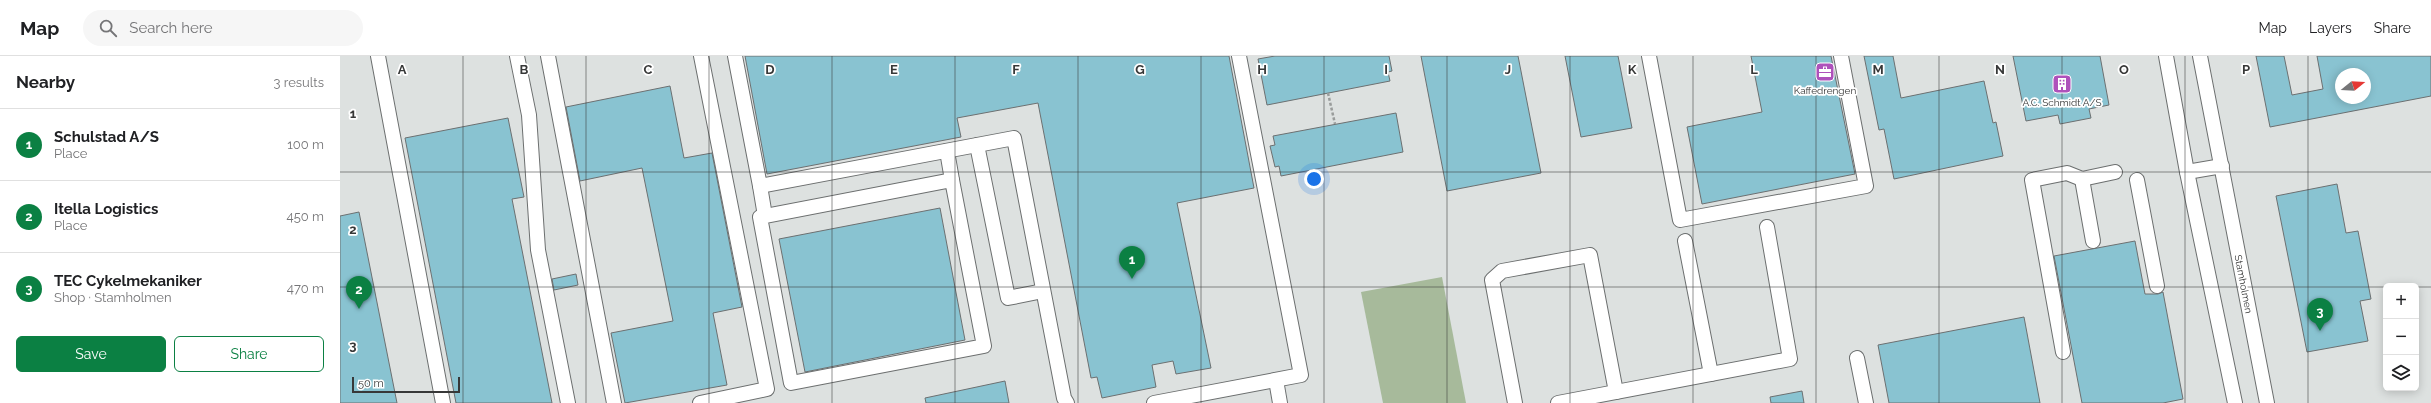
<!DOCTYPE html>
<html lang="en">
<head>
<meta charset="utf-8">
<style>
	body { margin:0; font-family:Raleway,sans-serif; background:#f6f6f6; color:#202124 }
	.controls { position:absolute; right:12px; bottom:12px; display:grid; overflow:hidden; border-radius:6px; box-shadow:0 2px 10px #0003 }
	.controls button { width:36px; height:36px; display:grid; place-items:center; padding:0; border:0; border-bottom:1px solid #e0e0e0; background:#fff; color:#202124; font:20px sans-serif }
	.compass { position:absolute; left:1995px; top:12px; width:36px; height:36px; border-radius:50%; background:#fff; box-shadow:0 2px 10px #0003; rotate:72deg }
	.scale { position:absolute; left:12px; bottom:10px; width:108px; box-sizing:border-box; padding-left:4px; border:2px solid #373838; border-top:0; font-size:11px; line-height:14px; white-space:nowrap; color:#373838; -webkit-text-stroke:3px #fff; paint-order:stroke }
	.you { position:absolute; left:974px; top:123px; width:14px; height:14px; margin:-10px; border:3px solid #fff; border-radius:50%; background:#1a73e8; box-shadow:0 0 0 6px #1a73e833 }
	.badge { display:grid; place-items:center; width:26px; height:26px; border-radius:50%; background:#0b8043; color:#fff; font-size:13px; font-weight:700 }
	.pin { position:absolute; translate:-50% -33px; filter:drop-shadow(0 1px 2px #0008) }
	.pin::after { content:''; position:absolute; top:21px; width:14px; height:12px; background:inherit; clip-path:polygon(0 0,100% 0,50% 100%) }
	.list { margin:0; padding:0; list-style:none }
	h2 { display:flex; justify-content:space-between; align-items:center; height:52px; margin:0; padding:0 16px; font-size:17px }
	h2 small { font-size:13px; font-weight:400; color:#757577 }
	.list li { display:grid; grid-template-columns:26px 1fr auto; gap:12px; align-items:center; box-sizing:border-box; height:72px; padding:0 16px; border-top:1px solid #e0e0e0 }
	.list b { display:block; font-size:15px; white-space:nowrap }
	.list p { margin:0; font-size:13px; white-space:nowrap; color:#757577 }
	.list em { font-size:13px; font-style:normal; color:#757577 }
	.actions { display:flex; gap:8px; padding:12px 16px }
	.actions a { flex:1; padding:9px 0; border:1px solid #0b8043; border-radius:6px; text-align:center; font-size:14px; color:#0b8043 }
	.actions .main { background:#0b8043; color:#fff }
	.icon { flex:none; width:22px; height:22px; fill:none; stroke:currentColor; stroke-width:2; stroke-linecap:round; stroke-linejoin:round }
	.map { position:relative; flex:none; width:2091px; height:347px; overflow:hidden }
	header { display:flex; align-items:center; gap:24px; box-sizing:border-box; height:56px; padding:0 20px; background:#fff; border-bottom:1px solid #e0e0e0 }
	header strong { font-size:19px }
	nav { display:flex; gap:22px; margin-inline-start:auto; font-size:14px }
	.search { width:280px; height:36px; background:#f6f6f6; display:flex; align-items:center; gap:10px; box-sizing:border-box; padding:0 14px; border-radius:22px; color:#757577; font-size:15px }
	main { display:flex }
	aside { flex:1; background:#fff }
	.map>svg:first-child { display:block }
	.green { fill:#a7ba9b }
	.building { fill:#89c3d1; stroke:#6c7071; fill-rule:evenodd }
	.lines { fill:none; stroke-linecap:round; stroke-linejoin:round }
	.minor-casing { stroke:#6c6f6f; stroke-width:16 }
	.path { stroke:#999c9b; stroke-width:2.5; stroke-dasharray:3 2; stroke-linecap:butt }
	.minor { stroke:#fff; stroke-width:14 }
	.grid { fill:none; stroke:#373838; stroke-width:1; stroke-opacity:0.55 }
	.labels { text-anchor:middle; stroke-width:3.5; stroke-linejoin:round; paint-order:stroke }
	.poi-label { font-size:10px; fill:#373838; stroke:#fff }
	.street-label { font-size:10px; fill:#373838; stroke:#fff }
	.grid-label { font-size:13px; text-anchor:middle; font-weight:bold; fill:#373838; stroke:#fff; stroke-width:3.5; stroke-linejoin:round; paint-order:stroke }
</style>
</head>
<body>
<header>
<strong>Map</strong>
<div class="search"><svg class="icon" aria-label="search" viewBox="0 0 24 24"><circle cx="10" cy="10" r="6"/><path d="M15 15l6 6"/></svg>Search here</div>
<nav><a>Map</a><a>Layers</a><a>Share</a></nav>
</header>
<main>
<aside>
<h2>Nearby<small>3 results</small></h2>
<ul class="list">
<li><span class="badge">1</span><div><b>Schulstad A/S</b><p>Place</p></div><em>100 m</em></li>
<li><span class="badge">2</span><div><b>Itella Logistics</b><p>Place</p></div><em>450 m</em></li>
<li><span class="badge">3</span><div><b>TEC Cykelmekaniker</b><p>Shop · Stamholmen</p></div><em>470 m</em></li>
</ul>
<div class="actions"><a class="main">Save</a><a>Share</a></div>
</aside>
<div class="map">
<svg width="2091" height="347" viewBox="0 0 2091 347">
	<rect width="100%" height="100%" fill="#dde1e0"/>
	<path class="green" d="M1102,221L1126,347H1043L1021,236Z"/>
	<g class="building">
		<path d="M405,0H889L914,132L837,147L871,312L836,318L833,305L812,309L816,331L762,342L757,321L751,322L698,47L617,62L621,81L427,118Z"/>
		<path d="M935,0H1049L1052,15L1048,16L1050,25L927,49L918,3Z"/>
		<path d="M1081,0H1178L1201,117L1107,135Z"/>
		<path d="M1225,0H1278L1292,72L1241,81Z"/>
		<path d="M1411,0H1491L1515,118L1362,148L1347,71L1422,56Z"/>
		<path d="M1524,0H1553L1561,42L1644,25L1653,67L1656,66L1663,100L1554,123L1544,73L1539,74Z"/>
		<path d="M1673,0H1760L1769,49L1749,53L1751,62L1720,68L1718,59L1686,65Z"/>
		<path d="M1916,0H1944L1952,39L1983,33L1977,0H2091V40L1930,71ZM2001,18H2025V42H2001Z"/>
		<path d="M330,30L344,102L372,97L402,251L373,257L387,329L285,347L271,277L333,265L302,112L240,125L226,51Z"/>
		<path d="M1056,57L1063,96L941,120L939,110L935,111L930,90L935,89L933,80Z"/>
		<path d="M168,62L184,141L172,143L212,347H116L65,82Z"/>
		<path d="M1997,128L2006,177L2018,175L2031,243L2020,245L2028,285L1967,296L1936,140Z"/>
		<path d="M600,152L625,284L465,316L439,183Z"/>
		<path d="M19,156L57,347H0V160Z"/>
		<path d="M1795,185L1805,238H1818L1823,236L1843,343L1823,347H1742L1714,200Z"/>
		<path d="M236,218L238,229L214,234L212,223Z"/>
		<path d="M1684,261L1700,347H1549L1538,289Z"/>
		<path d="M665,325L669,347H586L585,342Z"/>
		<path d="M1462,335L1464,347H1431L1430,341Z"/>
	</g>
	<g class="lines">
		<defs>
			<g id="minor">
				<path d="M38,0L103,347"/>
				<path d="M177,0L189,59L198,194L228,347"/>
				<path d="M208,0L274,347"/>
				<path d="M395,0L420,130L674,82L724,342L727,347"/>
				<path d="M1309,0L1340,164L1526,130L1501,0"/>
				<path d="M1826,0L1847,116L1895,347"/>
				<path d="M1860,0L1927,347"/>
				<path d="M637,89L668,242L703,235"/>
				<path d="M607,95L612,124"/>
				<path d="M1847,116L1882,110"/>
				<path d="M1742,123L1753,185"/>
				<path d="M612,124L644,290L451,327L420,161Z"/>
				<path d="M1797,124L1817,230"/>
				<path d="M420,130L425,160"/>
				<path d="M1345,185L1371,318"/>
				<path d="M1723,296L1692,124L1727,117L1742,123L1775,116"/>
				<path d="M1517,302L1526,347"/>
				<path d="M936,324L940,347"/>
				<path d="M360,347L427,333L361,0"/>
				<path d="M814,347L961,319L899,0"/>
				<path d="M1175,347L1152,224L1162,215L1250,199L1276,336"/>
				<path d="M1218,347L1450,303L1427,171"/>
			</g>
		</defs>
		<use href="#minor" class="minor-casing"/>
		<path class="path" d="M988,37L995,68"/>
		<use href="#minor" class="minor"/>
	</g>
	<path class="grid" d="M123,0V347M246,0V347M369,0V347M492,0V347M615,0V347M738,0V347M861,0V347M984,0V347M1107,0V347M1230,0V347M1353,0V347M1476,0V347M1599,0V347M1722,0V347M1845,0V347M1968,0V347M0,116H2091M0,231H2046M2076,231H2091"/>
	<defs>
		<symbol id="office-square" viewBox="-11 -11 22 22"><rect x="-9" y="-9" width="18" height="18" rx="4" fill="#ae51bb" stroke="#fff"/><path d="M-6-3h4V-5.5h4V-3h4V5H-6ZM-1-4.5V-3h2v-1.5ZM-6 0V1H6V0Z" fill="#fff"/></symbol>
		<symbol id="building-square" viewBox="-11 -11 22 22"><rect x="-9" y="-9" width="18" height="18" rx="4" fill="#ae51bb" stroke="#fff"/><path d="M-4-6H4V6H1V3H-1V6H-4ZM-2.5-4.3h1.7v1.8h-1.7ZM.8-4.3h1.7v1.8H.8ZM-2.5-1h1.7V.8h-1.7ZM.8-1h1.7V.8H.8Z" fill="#fff"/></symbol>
	</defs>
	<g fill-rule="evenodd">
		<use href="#office-square" x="1474" y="5" width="22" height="22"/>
		<use href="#building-square" x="1711" y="17" width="22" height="22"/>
	</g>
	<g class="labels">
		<g class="poi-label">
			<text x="1485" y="38">Kaffedrengen</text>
			<text x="1722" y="50">A.C. Schmidt A/S</text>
		</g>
		<g class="street-label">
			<text transform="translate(1904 228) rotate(79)" y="4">Stamholmen</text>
		</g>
	</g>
	<g class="grid-label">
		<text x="62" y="18">A</text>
		<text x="184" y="18">B</text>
		<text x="308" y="18">C</text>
		<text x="430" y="18">D</text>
		<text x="554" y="18">E</text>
		<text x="676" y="18">F</text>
		<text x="800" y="18">G</text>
		<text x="922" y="18">H</text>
		<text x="1046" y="18">I</text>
		<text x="1168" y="18">J</text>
		<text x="1292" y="18">K</text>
		<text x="1414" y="18">L</text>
		<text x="1538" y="18">M</text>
		<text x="1660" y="18">N</text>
		<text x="1784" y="18">O</text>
		<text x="1906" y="18">P</text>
		<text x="13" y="62">1</text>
		<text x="13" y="178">2</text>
		<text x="13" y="294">3</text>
	</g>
</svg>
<div class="controls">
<button>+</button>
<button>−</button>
<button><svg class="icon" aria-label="layers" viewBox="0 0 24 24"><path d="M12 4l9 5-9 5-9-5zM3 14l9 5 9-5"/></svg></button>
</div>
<svg class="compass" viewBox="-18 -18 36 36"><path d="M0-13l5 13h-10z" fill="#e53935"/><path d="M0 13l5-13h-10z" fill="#757577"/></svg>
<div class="scale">50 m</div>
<div class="you"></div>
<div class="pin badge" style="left:792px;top:223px">1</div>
<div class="pin badge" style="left:19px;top:253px">2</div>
<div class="pin badge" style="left:1980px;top:275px">3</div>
</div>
</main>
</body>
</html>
